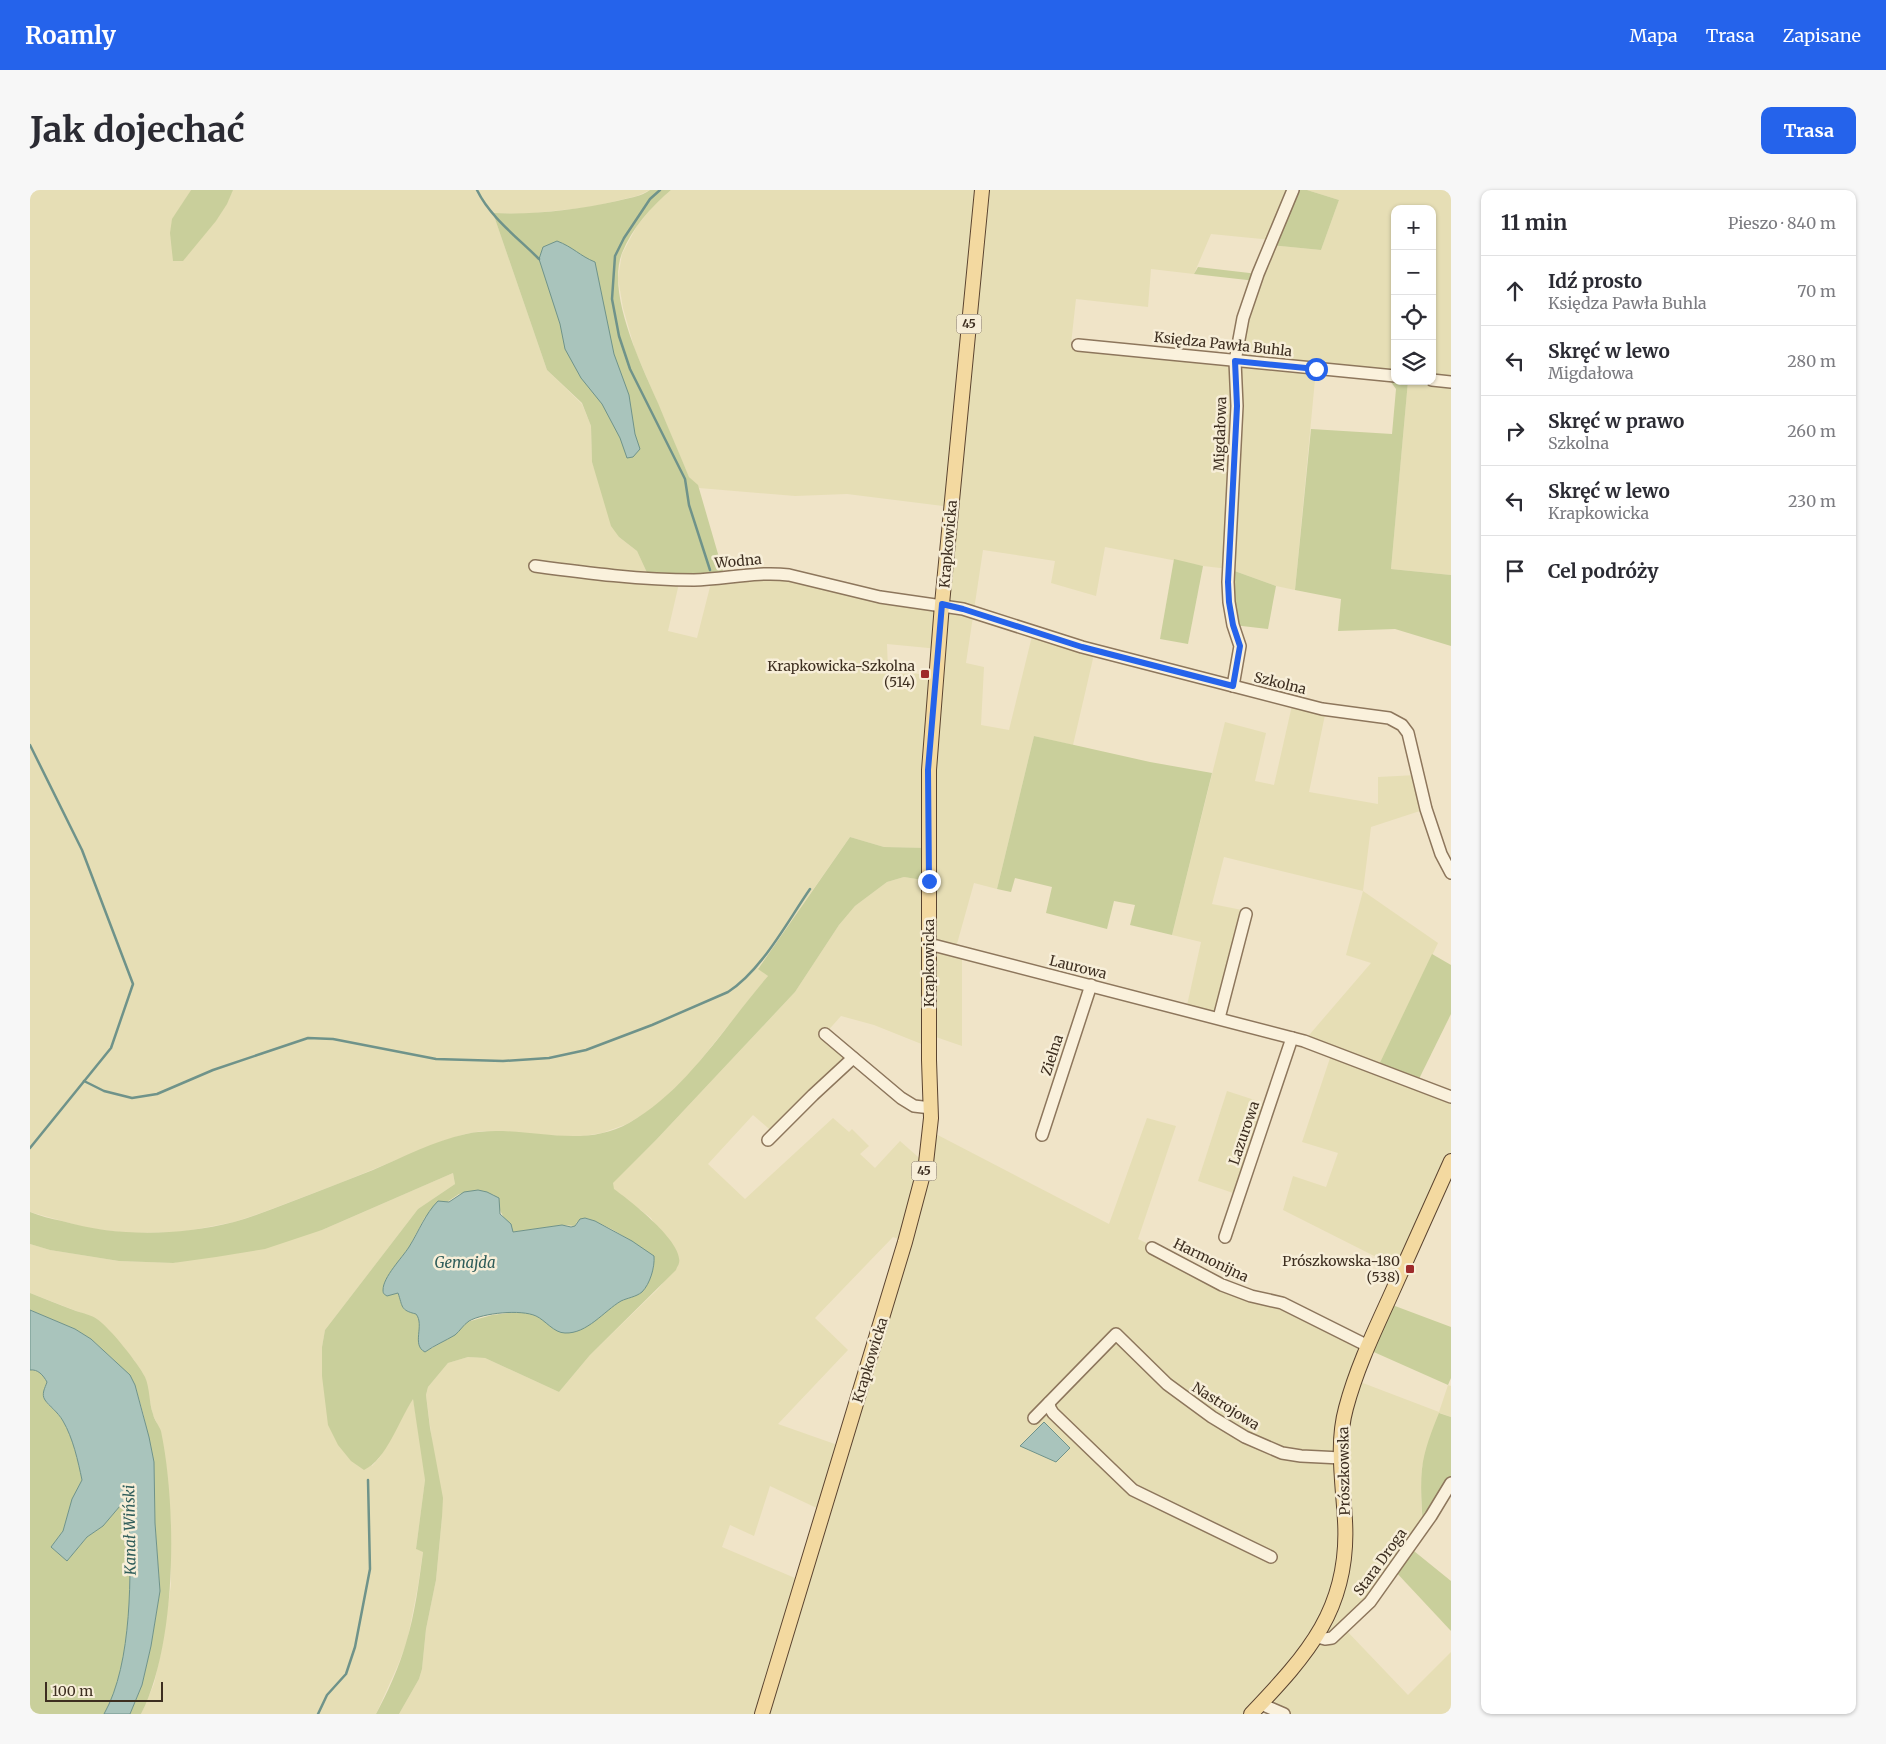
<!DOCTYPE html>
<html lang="pl">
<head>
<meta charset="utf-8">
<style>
	body { margin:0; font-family:Merriweather,serif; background:#f7f7f7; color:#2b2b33 }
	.controls { position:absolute; right:15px; top:15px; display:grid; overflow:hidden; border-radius:10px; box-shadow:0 1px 4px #0004 }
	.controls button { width:45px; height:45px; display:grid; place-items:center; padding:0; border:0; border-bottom:1px solid #e1e1e2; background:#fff; color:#2b2b33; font:25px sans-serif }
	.scale { position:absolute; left:15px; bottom:12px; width:118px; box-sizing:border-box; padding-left:5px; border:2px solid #3d2e20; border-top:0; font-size:14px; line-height:18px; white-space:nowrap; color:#3d2e20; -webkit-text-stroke:4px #f7eed8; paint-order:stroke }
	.stop { position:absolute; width:15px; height:15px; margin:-11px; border:4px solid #2563eb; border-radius:50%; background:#fff }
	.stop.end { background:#2563eb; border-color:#fff; box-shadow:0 1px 5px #0008 }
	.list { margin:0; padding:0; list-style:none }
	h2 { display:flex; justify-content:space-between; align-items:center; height:65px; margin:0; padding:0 20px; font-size:21px }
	h2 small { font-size:16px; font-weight:400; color:#7c7c81 }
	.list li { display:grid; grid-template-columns:32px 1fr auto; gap:15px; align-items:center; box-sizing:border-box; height:70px; padding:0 20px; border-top:1px solid #e1e1e2 }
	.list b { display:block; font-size:19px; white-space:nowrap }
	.list p { margin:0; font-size:16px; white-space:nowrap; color:#7c7c81 }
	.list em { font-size:16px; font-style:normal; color:#7c7c81 }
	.icon { flex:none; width:28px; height:28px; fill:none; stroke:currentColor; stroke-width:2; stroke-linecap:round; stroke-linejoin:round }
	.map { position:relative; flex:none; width:1421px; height:1524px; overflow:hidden; border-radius:10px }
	header { display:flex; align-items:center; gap:30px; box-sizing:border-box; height:70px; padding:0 25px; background:#2563eb; color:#fff }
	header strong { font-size:24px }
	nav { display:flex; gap:28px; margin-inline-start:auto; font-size:18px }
	.intro { display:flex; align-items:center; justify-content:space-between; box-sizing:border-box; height:120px; padding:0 30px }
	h1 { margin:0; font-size:35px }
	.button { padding:12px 22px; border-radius:10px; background:#2563eb; color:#fff; font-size:18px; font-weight:700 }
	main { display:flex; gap:30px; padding:0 30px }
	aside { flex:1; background:#fff; border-radius:10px; box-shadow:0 1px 4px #0004 }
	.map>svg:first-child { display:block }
	.farmland { fill:#e6deb5; fill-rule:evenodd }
	.green { fill:#c9cf9b; fill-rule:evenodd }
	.water { fill:#a9c4bc; stroke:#6f938a }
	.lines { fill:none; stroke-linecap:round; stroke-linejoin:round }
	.stream { stroke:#6f938a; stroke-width:2.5 }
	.minor-casing { stroke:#8d765c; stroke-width:14 }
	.major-casing { stroke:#5b4430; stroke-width:16 }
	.minor { stroke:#faf1dc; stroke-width:11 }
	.major { stroke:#f3d9a0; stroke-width:14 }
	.route { stroke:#2563eb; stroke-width:6 }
	.poi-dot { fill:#9e2a2b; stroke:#f7eed8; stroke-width:2 }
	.labels { text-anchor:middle; stroke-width:5; stroke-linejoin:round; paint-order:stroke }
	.shield { fill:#f7eed8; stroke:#756857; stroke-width:1 }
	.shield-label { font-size:12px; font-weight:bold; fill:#3d2e20 }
	.street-label { font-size:14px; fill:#3d2e20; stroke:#f7eed8 }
	.poi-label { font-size:14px; fill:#3d2e20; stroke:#f7eed8; text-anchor:end }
	.water-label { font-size:15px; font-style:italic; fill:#2f5d5a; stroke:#f7eed8 }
</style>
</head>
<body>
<header>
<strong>Roamly</strong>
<nav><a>Mapa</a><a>Trasa</a><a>Zapisane</a></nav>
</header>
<div class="intro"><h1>Jak dojechać</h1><a class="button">Trasa</a></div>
<main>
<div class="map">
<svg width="1421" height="1524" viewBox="0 0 1421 1524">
	<rect width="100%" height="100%" fill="#f0e4c8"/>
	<g class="farmland">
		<path d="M0,0H161L143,29L201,3L203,0H620L607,6L561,17L495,24L463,23L517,180L552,214L561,236L562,272L589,347L607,361L619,387L650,389L638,441L667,448L682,389L745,383L912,414L921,317L817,304L765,306L669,298L659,287L605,160L593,118L588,88L592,64L607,36L624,15L641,0H1263L1242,50L1181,44L1164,84L1121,79L1118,117L1046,109L1041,154L1205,171L1240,55L1291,60L1309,10L1277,0H1421V385L1361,379L1378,191H1402V19H1365V186L1286,179L1265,400L1246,396L1199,379L1173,376L1075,357L1066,406L1021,393L1025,371L953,360L936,473L954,477L951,535L979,540L1003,442L1065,460L1043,555L1004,546L967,699L944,693L925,761L932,763V856L900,845L899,857L844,835L811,826L795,844L820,865L745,944L723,925L678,974L715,1009L803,928L819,942L822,939L839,956L830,964L845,978L870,951L895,973L900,941L1079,1034L1117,928L1146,936L1108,1049L1337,1159L1325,1190L1409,1222L1418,1195L1421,1196V1227L1410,1223L1392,1277L1391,1309L1393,1338L1314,1438L1378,1505L1421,1462V1524H1254L1231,1514L1221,1524H369L389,1489L392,1479L396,1439L406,1390L412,1327L396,1205L398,1197L418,1173L438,1167L455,1168L529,1202L560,1165L628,1099L649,1073L621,1028L583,999L582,993L626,950L765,802L809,735L825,716L857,692L874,687L899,691V658L854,657L820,647L728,778L738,786L661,882L625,917L597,934L572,943L548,947L452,941L435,944L410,952L310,993L231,1023L204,1032L152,1042L98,1043L57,1038L0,1022ZM857,454L909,459L907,487L858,479ZM863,1047L882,1054L819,1259L748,1234L818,1160L785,1128ZM740,1296L793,1321L772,1391L692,1357L700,1335L724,1346Z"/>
		<path d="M1263,511L1296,520L1279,602L1348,614V587L1387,585L1396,619L1341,637L1333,701L1408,753L1348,879L1421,907V971L1372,1080L1253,1020L1263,986L1296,997L1308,963L1272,952L1302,862L1274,851L1341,773L1316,765L1333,701L1194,667L1182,714L1217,721L1189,828L1156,820L1171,752L1142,745L1195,532L1236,543L1225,591L1244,595Z"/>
		<path d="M1197,901L1240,915L1209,1005L1168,991Z"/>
		<path d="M423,983L425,994L388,1019L295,1140L292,1157V1186L342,1276L350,1267L383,1208L393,1269L395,1290L386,1359L393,1361L388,1396L377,1452L368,1475L346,1524H111L124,1494L131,1462L141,1395V1335L137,1282L130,1239L123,1225L115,1188L104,1170L87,1150L67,1129L0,1103V1054L20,1060L89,1071L143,1073L292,1040Z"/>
	</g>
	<g class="green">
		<path d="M161,0H203L197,14L186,31L153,71H143L140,43L142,29Z"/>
		<path d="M620,0H641C621,17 602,38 592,63C576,104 612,176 628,213C638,238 649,262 659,287L668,295L695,388L619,387L607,361L589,347L581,336L562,272L561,236L552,213L517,180L463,23C505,25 546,20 587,11C598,8 611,7 620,0Z"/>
		<path d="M1263,0H1277L1309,10L1291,60L1240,55Z"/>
		<path d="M1168,77L1228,84L1226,91L1164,84Z"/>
		<path d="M1356,185L1365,191H1378L1361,379L1421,385V456L1365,439L1308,441L1311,409L1265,400L1281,239L1362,244L1366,199Z"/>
		<path d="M1144,369L1173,376L1158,454L1130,449Z"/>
		<path d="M1199,379L1246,396L1238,439L1203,435Z"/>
		<path d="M1004,546L1120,572L1182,583L1142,745L1100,735L1105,715L1084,711L1077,739L1016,723L1022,697L985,688L981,702L967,699Z"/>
		<path d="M820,647L854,657L899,658V691L874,687L857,692L825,716L809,735L765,802L626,950L583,993L584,999C599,1010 654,1052 649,1073C649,1074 646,1079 646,1080L560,1165L529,1202L455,1168L438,1167L418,1173L398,1197L396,1205L400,1238L413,1308L412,1327L406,1390L396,1439L392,1479L389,1489L369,1524H346C358,1502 369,1477 376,1453C385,1424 389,1392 393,1362L386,1359L395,1290L383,1209C369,1230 357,1269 334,1280L321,1271L308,1255L298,1235L292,1186V1157L295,1140L388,1019L425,994L423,983L292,1040L235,1059L186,1067L143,1073L89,1071L20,1060L0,1054V1022C10,1026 21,1029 32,1031C88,1047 147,1046 204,1032C222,1027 240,1020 258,1013C287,1002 315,991 343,980C373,967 404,951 436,944C490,932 548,962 599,933C658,899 694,837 738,786L728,779ZM448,1000L464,1005C469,1019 474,1030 483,1042L532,1035L545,1036L547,1032L556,1028C580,1036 602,1051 623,1066L624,1077L612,1101L590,1111L552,1139H525L514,1130L497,1122H485L462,1125L437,1132L426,1144L395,1162L389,1142L390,1128L386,1124C370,1120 373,1117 368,1103L363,1104L356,1090L378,1059L395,1027L429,1004Z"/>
		<path d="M1402,764L1421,775V824L1386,895L1347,879Z"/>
		<path d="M0,1103C15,1109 30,1115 46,1121C52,1123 61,1125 67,1129C80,1138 108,1173 115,1187C120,1198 119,1213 123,1224C124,1230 129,1235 131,1241C147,1318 147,1454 111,1524H100L112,1495L121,1456L130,1401L125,1333L124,1272L113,1223L105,1195L85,1171L61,1149L45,1139L0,1120Z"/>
		<path d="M1357,1113L1421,1137V1188L1418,1195L1337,1159Z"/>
		<path d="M0,1180C8,1179 13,1185 17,1192C15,1198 11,1204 15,1210C19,1217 28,1222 33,1231C43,1248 48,1271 52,1290L39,1320L33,1341L21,1357L37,1371L57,1347L73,1336L90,1316L96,1318L99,1324C101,1382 103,1473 74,1524H0Z"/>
		<path d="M1409,1223L1421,1227V1299L1393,1338C1392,1318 1390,1299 1392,1279C1394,1260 1402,1240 1409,1223Z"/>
		<path d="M1379,1357L1421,1391V1441L1364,1380Z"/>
	</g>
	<g class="water">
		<path d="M527,51C543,57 550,66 565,72L584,164L599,205L605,244L610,259L603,267L597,268L590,248L572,214L551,188L535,159L530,134L509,69L513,57Z"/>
		<path d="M448,1000L457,1002L469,1008L470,1024L481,1034L483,1042L532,1035L541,1037L545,1036L550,1029L555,1028L565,1031L602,1051L624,1066C625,1077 620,1094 612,1102C606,1107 597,1108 591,1111C574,1121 557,1144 535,1143C524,1143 515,1130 506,1126C491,1119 453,1123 439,1131C433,1135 430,1141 425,1145C415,1151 405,1155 395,1162C381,1155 395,1135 386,1124C370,1120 373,1117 368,1103L357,1106C354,1104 353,1104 353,1100C353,1087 372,1068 379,1057C389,1041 395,1024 408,1011L419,1012L434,1002Z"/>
		<path d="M0,1120L45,1139L61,1149L100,1185L105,1195L119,1247L124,1272L125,1333L130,1401L121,1456L112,1495L100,1524H74C103,1473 101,1382 99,1324L96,1318L90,1316L73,1336L57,1347L37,1371L21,1357L33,1341L42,1309L52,1290C48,1271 43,1248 33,1231C28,1222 19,1216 15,1210C11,1204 15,1198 17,1192C13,1185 8,1179 0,1180Z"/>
		<path d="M1014,1232L1040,1258L1026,1272L990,1256Z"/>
	</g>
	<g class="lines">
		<g class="stream">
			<path d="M447,0C460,27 488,48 509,69"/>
			<path d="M630,0L620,9L594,48L585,66L582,109L589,146L600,179L655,289L659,315L680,380"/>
			<path d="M0,555L52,660L103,794L81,858L0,958"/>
			<path d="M54,891L74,901L102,908L127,904L183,880L278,848L303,849L406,869L473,871L519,868L556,860L622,835L698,802C732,780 757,732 780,699"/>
			<path d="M288,1524L297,1505L316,1484L325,1457L340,1379L338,1290"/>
		</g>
		<defs>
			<g id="minor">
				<path d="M1048,155L1365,186"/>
				<path d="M1402,190L1421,192"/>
				<path d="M505,376C557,383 611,390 664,390C696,389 728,381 759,385L850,407L933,419L1052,457L1203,496L1292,519L1359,528L1372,535L1378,543L1396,619L1411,664L1421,683"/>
				<path d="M1203,496L1210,456L1203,435L1199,412L1198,392L1207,216L1205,171L1213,128L1228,84L1263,0"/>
				<path d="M899,754L1274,851L1421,907"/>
				<path d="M1189,828L1216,724"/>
				<path d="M795,844L871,908L884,916L901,918"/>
				<path d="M1012,945L1061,795"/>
				<path d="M738,950L783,905L823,868"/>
				<path d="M1195,1047L1262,848"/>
				<path d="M1122,1058L1192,1095L1221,1106L1252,1113L1338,1156"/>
				<path d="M1019,1213L1020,1218L1023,1223L1103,1300L1241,1367"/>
				<path d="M1004,1228L1086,1144L1137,1194L1182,1227L1215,1247L1252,1263L1271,1266L1311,1268"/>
				<path d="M1287,1447L1295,1449L1302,1448L1340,1412L1401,1326L1421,1293"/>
				<path d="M1231,1514L1254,1524"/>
			</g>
			<g id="major">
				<path d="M732,1524L875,1052L896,973L901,928L899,870V580L912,414L952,0"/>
				<path d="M1221,1524C1278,1464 1320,1418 1315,1331C1313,1293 1306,1254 1316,1218C1326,1180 1343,1144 1359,1109C1380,1063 1400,1017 1421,971"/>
			</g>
		</defs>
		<use href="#minor" class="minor-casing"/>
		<use href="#major" class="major-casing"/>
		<use href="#minor" class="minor"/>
		<use href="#major" class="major"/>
	</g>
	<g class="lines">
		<path class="route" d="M899,691L898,580L912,414L933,419L1052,457L1203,496L1210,456L1203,435L1199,412L1198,392L1207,216L1205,171L1286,179"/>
	</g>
	<g class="poi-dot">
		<rect x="890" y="479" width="10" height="10" rx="2.5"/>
		<rect x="1375" y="1074" width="10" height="10" rx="2.5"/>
	</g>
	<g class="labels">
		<g class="shield">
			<rect x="926.5" y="124.5" width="25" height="19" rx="4"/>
			<rect x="881.5" y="971.5" width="25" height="19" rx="4"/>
		</g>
		<g class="shield-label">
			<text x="939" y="138">45</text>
			<text x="894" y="985">45</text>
		</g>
		<g class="street-label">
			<text transform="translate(1193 154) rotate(6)" y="5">Księdza Pawła Buhla</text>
			<text transform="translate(1190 244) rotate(-88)" y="5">Migdałowa</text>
			<text transform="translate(918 354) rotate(-85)" y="5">Krapkowicka</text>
			<text transform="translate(708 371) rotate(-5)" y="5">Wodna</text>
			<text transform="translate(1250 493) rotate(14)" y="5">Szkolna</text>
			<text transform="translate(899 773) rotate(-90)" y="5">Krapkowicka</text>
			<text transform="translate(1048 777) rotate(14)" y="5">Laurowa</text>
			<text transform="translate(1022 865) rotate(-72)" y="5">Zielna</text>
			<text transform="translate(1214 943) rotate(-71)" y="5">Lazurowa</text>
			<text transform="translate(1181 1070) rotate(26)" y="5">Harmonijna</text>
			<text transform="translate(840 1170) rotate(-73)" y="5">Krapkowicka</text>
			<text transform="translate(1196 1216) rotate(32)" y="5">Nastrojowa</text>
			<text transform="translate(1314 1281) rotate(-91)" y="5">Prószkowska</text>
			<text transform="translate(1350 1372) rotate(-54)" y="5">Stara Droga</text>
		</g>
		<g class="poi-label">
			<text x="885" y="481">Krapkowicka-Szkolna<tspan x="885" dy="16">(514)</tspan></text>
			<text x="1370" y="1076">Prószkowska-180<tspan x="1370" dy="16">(538)</tspan></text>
		</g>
		<g class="water-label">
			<text x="435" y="1078">Gemajda</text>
			<text transform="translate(100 1340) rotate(-91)" y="5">Kanał Wiński</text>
		</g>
	</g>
</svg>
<div class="controls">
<button>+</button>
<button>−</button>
<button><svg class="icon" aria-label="locate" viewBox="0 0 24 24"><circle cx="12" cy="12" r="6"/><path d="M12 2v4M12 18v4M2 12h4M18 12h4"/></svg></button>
<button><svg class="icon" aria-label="layers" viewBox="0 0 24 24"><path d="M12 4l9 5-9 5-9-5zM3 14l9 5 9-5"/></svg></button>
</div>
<div class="scale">100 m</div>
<div class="stop" style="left:1286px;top:179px"></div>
<div class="stop end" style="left:899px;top:691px"></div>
</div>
<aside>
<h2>11 min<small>Pieszo · 840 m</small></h2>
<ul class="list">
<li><svg class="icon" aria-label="ahead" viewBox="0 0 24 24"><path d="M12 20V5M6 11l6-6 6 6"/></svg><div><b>Idź prosto</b><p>Księdza Pawła Buhla</p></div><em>70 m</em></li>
<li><svg class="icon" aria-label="left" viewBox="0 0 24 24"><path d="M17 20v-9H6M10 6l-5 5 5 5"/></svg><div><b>Skręć w lewo</b><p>Migdałowa</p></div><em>280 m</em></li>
<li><svg class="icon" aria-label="right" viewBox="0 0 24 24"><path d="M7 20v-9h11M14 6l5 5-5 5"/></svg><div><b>Skręć w prawo</b><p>Szkolna</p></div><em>260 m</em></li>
<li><svg class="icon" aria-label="left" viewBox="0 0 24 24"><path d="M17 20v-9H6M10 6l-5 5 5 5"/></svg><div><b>Skręć w lewo</b><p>Krapkowicka</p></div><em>230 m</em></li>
<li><svg class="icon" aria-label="arrive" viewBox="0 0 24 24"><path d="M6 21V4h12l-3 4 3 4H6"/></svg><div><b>Cel podróży</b></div></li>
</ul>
</aside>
</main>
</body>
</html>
